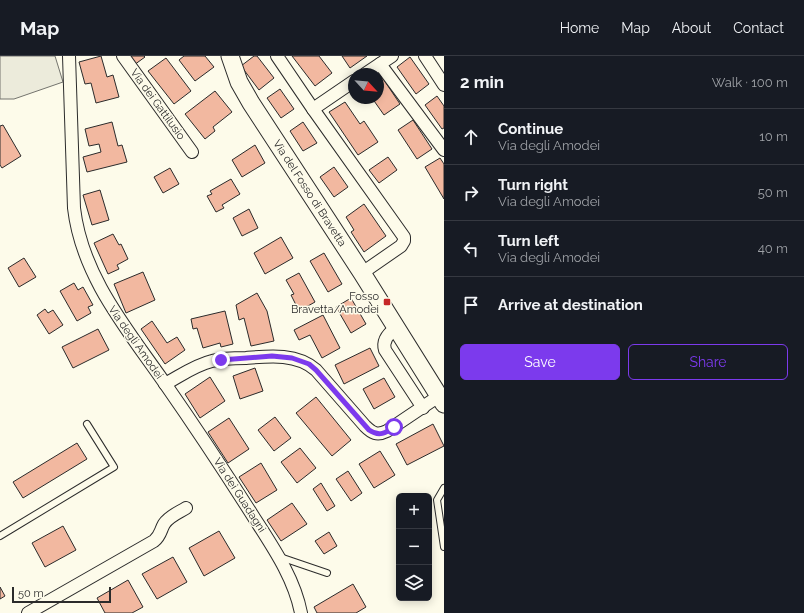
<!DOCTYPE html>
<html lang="en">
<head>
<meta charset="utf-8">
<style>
	body { margin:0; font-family:Raleway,sans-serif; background:#20242c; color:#f1f3f6 }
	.controls { position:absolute; right:12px; bottom:12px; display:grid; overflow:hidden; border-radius:6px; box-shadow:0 2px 10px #0003 }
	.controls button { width:36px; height:36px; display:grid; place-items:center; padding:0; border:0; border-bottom:1px solid #363941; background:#171b24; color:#f1f3f6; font:20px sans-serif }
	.compass { position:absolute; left:348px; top:12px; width:36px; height:36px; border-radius:50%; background:#171b24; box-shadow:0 2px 10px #0003; rotate:116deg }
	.scale { position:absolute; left:12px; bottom:10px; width:99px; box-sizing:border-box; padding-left:4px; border:2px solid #2b2b2b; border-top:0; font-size:11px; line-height:14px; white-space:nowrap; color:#2b2b2b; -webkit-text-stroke:3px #fdfbea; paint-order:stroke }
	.stop { position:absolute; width:12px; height:12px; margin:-9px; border:3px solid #7c3aed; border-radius:50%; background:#fff }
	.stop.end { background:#7c3aed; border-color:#fff; box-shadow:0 1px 4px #0008 }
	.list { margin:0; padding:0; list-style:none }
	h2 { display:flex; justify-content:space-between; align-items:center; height:52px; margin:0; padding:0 16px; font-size:17px }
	h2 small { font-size:13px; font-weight:400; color:#9ea1a6 }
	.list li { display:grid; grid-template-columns:26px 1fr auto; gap:12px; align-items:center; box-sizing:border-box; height:56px; padding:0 16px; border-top:1px solid #363941 }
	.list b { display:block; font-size:15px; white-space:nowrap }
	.list p { margin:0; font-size:13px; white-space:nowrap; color:#9ea1a6 }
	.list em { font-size:13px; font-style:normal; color:#9ea1a6 }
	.actions { display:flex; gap:8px; padding:12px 16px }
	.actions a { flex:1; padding:9px 0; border:1px solid #7c3aed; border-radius:6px; text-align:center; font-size:14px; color:#7c3aed }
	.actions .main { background:#7c3aed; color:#fff }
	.icon { flex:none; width:22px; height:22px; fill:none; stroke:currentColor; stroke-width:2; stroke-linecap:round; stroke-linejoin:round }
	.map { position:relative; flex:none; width:444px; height:557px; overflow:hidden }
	header { display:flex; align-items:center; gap:24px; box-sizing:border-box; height:56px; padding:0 20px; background:#171b24; border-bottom:1px solid #363941 }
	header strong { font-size:19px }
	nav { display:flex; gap:22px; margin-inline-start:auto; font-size:14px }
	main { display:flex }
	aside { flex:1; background:#171b24 }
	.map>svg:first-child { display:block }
	.green { fill:#ecebdb; stroke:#74746e }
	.building { fill:#f2b8a0; stroke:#2b2b2b }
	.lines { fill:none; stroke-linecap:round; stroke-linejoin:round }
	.lane-casing { stroke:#2b2b2b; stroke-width:8 }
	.street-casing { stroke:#2b2b2b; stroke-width:14 }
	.secondary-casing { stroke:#2b2b2b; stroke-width:19 }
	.lane { stroke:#fdfbea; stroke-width:6 }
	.street { stroke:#fdfbea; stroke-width:12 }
	.secondary { stroke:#fdfbea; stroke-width:17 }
	.route { stroke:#7c3aed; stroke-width:5 }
	.poi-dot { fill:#c62828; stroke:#fdfbea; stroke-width:1.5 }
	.labels { text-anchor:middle; stroke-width:3; stroke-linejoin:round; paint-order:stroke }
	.street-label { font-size:11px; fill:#2b2b2b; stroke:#fdfbea }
	.poi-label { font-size:11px; fill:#2b2b2b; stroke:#fdfbea; text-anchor:end }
</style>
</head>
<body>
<header>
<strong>Map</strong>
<nav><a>Home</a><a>Map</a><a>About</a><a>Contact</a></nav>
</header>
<main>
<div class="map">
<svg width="444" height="557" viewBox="0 0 444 557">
	<rect width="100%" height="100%" fill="#fdfbea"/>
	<path class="green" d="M0,0H55L63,26L14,43H0Z"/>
	<g class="building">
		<path d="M101,0L107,21L113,19L119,41L96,47L91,27L85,28L79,6Z"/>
		<path d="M128,0H144L145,1L134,9Z"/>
		<path d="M184,0H205L214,11L195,25L179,4Z"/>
		<path d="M254,0H257L274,22L259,34L241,10Z"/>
		<path d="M292,0H319L332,17L315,30Z"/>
		<path d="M342,0H367L350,12Z"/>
		<path d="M410,1L429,28L416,38L397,11Z"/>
		<path d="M166,2L191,35L174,48L148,15Z"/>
		<path d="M382,21L400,48L384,59L372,42H378V24Z"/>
		<path d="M280,33L294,53L281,62L267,42Z"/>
		<path d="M215,35L232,56L213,71L215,75L205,83L185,58Z"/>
		<path d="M437,40L444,50V72L442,73L425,49Z"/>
		<path d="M345,46L360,68L364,65L378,86L358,99L329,56Z"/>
		<path d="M413,64L432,93L417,103L398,74Z"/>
		<path d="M112,66L118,90L122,89L127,106L87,116L83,101L101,96L99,88L89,90L85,73Z"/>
		<path d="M303,66L317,87L303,95L290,75Z"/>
		<path d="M3,69L21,100L2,112L0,109V70Z"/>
		<path d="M255,89L265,107L242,121L232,104Z"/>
		<path d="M388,101L397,114L379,127L369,114Z"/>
		<path d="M440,102L444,108V143L425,111Z"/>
		<path d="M334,111L348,131L334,141L320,121Z"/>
		<path d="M170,112L179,128L163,137L154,121Z"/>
		<path d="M231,123L240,138L222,149L224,152L216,156L207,140L212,138L210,135Z"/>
		<path d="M100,134L109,164L92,169L83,139Z"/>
		<path d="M364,148L386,180L364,196L351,176L354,174L346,161Z"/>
		<path d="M249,153L258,172L242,180L233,162Z"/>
		<path d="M113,178L119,189L121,188L128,203L117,209L119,213L108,218L94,187Z"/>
		<path d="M281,181L293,202L265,218L254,197Z"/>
		<path d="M324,197L342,228L328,236L310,205Z"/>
		<path d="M24,202L36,221L19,231L8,212Z"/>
		<path d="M143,216L155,244L126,257L114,228Z"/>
		<path d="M299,217L315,246L299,255L291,239L294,238L286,224Z"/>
		<path d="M74,227L78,234L83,231L93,249L88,251L91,257L77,265L60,235Z"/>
		<path d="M257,237L267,255L274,285L251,290L244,262L239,264L236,249Z"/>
		<path d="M351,242L366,268L351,277L336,251Z"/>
		<path d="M45,253L48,257L53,254L63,269L49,278L37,259Z"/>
		<path d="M225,255L233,288L221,291L220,287L203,292L197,272L193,273L191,263Z"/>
		<path d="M323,259L340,292L322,302L310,279L299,284L294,274Z"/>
		<path d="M152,265L167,287L177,281L185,294L165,308L141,273Z"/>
		<path d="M98,273L109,294L73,312L62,291Z"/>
		<path d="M370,292L379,310L344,328L335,309Z"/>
		<path d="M255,312L263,335L240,343L233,320Z"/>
		<path d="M210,321L225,345L200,362L185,338Z"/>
		<path d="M384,322L395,341L374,353L363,333Z"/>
		<path d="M316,341L351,384L332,400L296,357Z"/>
		<path d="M275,361L291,382L274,395L258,374Z"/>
		<path d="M229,362L249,393L228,407L208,376Z"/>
		<path d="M433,368L444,390L407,409L396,388Z"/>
		<path d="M77,387L87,403L23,442L13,426Z"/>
		<path d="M300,392L316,412L297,427L281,406Z"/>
		<path d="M380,395L395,419L374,432L359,408Z"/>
		<path d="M261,407L277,434L256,447L239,421Z"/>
		<path d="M348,415L362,437L351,445L336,423Z"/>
		<path d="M321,427L335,450L327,455L313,433Z"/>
		<path d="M292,447L307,468L281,485L267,464Z"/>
		<path d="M63,470L76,494L45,511L32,487Z"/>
		<path d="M219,475L235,502L204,520L189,492Z"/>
		<path d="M329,476L337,490L324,498L315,485Z"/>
		<path d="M173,501L187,526L157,543L142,518Z"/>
		<path d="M128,524L143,551L132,557H105L97,542Z"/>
		<path d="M353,528L366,551L356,557H317L314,551Z"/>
		<path d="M0,531L5,540L0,543Z"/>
	</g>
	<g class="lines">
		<defs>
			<g id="lane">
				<path d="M444,432L437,444L444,491"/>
				<path d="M0,480L114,411L87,368"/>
				<path d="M280,501L327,517"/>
			</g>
			<g id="street">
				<path d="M69,0L74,152C82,221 128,274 166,329C196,372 225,416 253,460C272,490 294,521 301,557"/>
				<path d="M123,0L192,96"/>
				<path d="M277,0L313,53L404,181V185L401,190L362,217"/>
				<path d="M425,0L444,29"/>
				<path d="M380,8L444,94"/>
				<path d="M365,18L392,0"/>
				<path d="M313,53L354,25"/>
				<path d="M396,272C389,277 382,284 385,294L423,352"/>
				<path d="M165,328C180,320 195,309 212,305C223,302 234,302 246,302C269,300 297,297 316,314L365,370C372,377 377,380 387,375L439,340"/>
				<path d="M28,557L154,485C161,479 160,475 164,468C169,460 180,456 186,452"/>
			</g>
			<path id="secondary" d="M230,0L239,26L251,47L362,217L444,348"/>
		</defs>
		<use href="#lane" class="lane-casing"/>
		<use href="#street" class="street-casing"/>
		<use href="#secondary" class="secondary-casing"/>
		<use href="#lane" class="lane"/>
		<use href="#street" class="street"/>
		<use href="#secondary" class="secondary"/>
	</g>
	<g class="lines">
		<path class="route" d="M221,304L272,300L292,302L309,308L316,314L369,374C379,381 386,377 394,371"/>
	</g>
	<rect class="poi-dot" x="383" y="242" width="8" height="8" rx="2"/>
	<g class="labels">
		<g class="street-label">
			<text transform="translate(158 48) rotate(54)" y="4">Via dei Gattilusio</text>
			<text transform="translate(310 137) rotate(57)" y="4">Via del Fosso di Bravetta</text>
			<text transform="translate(136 286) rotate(55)" y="4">Via degli Amodei</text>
			<text transform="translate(240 439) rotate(57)" y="4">Via dei Guadagni</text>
		</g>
		<g class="poi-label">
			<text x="379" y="244">Fosso<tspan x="379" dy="13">Bravetta/Amodei</tspan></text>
		</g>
	</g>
</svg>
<div class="controls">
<button>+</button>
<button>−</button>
<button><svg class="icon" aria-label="layers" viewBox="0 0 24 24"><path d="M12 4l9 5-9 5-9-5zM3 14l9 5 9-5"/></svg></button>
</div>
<svg class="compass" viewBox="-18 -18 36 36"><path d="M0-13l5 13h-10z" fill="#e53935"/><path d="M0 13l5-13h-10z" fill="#9ea1a6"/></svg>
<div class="scale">50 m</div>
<div class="stop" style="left:394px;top:371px"></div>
<div class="stop end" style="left:221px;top:304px"></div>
</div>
<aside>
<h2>2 min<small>Walk · 100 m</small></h2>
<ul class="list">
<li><svg class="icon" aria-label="ahead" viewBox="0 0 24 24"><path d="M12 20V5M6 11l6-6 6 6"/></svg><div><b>Continue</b><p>Via degli Amodei</p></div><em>10 m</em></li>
<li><svg class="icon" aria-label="right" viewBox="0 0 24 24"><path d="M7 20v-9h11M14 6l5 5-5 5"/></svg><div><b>Turn right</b><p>Via degli Amodei</p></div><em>50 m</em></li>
<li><svg class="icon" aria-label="left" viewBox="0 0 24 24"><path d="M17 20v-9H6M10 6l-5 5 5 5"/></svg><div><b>Turn left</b><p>Via degli Amodei</p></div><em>40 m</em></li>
<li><svg class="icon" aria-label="arrive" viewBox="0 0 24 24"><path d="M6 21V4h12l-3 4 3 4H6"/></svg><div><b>Arrive at destination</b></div></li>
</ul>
<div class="actions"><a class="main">Save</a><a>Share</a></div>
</aside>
</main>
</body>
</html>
